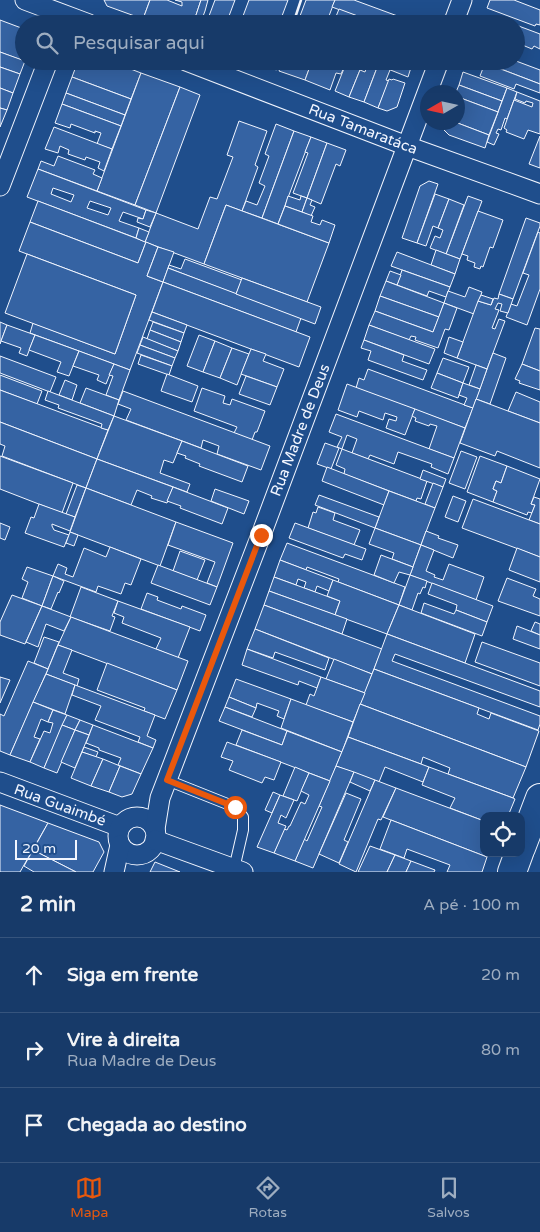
<!DOCTYPE html>
<html lang="pt">
<head>
<meta charset="utf-8">
<style>
	body { margin:0; font-family:"Varela Round",sans-serif; background:#20416f; color:#f1f3f6 }
	.controls { position:absolute; right:15px; bottom:15px; display:grid; overflow:hidden; border-radius:10px; box-shadow:0 5px 20px #0002 }
	.controls button { width:45px; height:45px; display:grid; place-items:center; padding:0; border:0; border-bottom:1px solid #36547d; background:#173a69; color:#f1f3f6; font:25px sans-serif }
	.compass { position:absolute; left:420px; top:85px; width:45px; height:45px; border-radius:50%; background:#173a69; box-shadow:0 5px 20px #0002; rotate:261deg }
	.scale { position:absolute; left:15px; bottom:12px; width:62px; box-sizing:border-box; padding-left:5px; border:2px solid #f2f6ff; border-top:0; font-size:14px; line-height:18px; white-space:nowrap; color:#f2f6ff; -webkit-text-stroke:4px #1f4e8c; paint-order:stroke }
	.stop { position:absolute; width:15px; height:15px; margin:-11px; border:4px solid #ea580c; border-radius:50%; background:#fff }
	.stop.end { background:#ea580c; border-color:#fff; box-shadow:0 1px 5px #0008 }
	.list { margin:0; padding:0; list-style:none }
	h2 { display:flex; justify-content:space-between; align-items:center; height:65px; margin:0; padding:0 20px; font-size:21px }
	h2 small { font-size:16px; font-weight:400; color:#9eadc0 }
	.list li { display:grid; grid-template-columns:32px 1fr auto; gap:15px; align-items:center; box-sizing:border-box; height:75px; padding:0 20px; border-top:1px solid #36547d }
	.list b { display:block; font-size:19px; white-space:nowrap }
	.list p { margin:0; font-size:16px; white-space:nowrap; color:#9eadc0 }
	.list em { font-size:16px; font-style:normal; color:#9eadc0 }
	.icon { flex:none; width:28px; height:28px; fill:none; stroke:currentColor; stroke-width:2; stroke-linecap:round; stroke-linejoin:round }
	.map { position:relative; flex:none; width:540px; height:872px; overflow:hidden }
	.search { position:absolute; background:#173a69; box-shadow:0 5px 20px #0002; left:15px; right:15px; top:15px; height:55px; display:flex; align-items:center; gap:12px; box-sizing:border-box; padding:0 18px; border-radius:28px; color:#9eadc0; font-size:19px }
	.sheet { height:290px; background:#173a69 }
	nav { display:flex; justify-content:space-around; align-items:center; box-sizing:border-box; height:70px; border-top:1px solid #36547d; background:#173a69; font-size:14px; color:#9eadc0 }
	nav a { display:grid; justify-items:center; gap:2px }
	nav .on { color:#ea580c }
	.map>svg:first-child { display:block }
	.building { fill:#3563a3; stroke:#f2f6ff; fill-rule:evenodd }
	.lines { fill:none; stroke-linecap:round; stroke-linejoin:round }
	.service-casing { stroke:#f2f6ff; stroke-width:12 }
	.minor-casing { stroke:#f2f6ff; stroke-width:21 }
	.primary-casing { stroke:#f2f6ff; stroke-width:30 }
	.service { stroke:#1f4e8c; stroke-width:10 }
	.minor { stroke:#1f4e8c; stroke-width:19 }
	.primary { stroke:#1f4e8c; stroke-width:28 }
	.fence { stroke:#f2f6ff; stroke-width:1; stroke-dasharray:6 2.5; stroke-linecap:butt }
	.wall { stroke:#f2f6ff; stroke-width:2.5 }
	.route { stroke:#ea580c; stroke-width:6 }
	.labels { text-anchor:middle; stroke-width:4; stroke-linejoin:round; paint-order:stroke }
	.street-label { font-size:15px; fill:#f2f6ff; stroke:#1f4e8c }
</style>
</head>
<body>
<div class="map">
<svg width="540" height="872" viewBox="0 0 540 872">
	<rect width="100%" height="100%" fill="#1f4e8c"/>
	<g class="building">
		<path d="M104,0H150L143,19L107,6Z"/>
		<path d="M150,0H167L182,6V2L175,0H201L193,24H155L143,19Z"/>
		<path d="M201,0H208L205,11L200,24H193Z"/>
		<path d="M215,0H235L226,24H206Z"/>
		<path d="M249,0H288L279,24H240Z"/>
		<path d="M306,0H335L326,24H297Z"/>
		<path d="M335,0H354L403,18L400,24H378L332,7Z"/>
		<path d="M490,0H514L540,10V25L536,24L535,26L487,8Z"/>
		<path d="M339,9L374,22L373,24H333Z"/>
		<path d="M0,20L24,29V61L0,52Z"/>
		<path d="M516,25L540,34V49L534,46L532,49L520,44L516,54Z"/>
		<path d="M0,52L25,61L20,74L0,67Z"/>
		<path d="M78,61H110L141,73L131,99L72,77Z"/>
		<path d="M283,61H312L305,80L279,71Z"/>
		<path d="M312,61H347L341,74L336,73L330,90L305,80Z"/>
		<path d="M347,61L355,63L354,68L360,70L349,97L335,91Z"/>
		<path d="M373,61H413L408,77L373,63Z"/>
		<path d="M480,61H516L540,70V84Z"/>
		<path d="M368,62L378,65L364,102L349,97L360,70L365,72Z"/>
		<path d="M485,63L540,84V93L516,84L514,89L480,76Z"/>
		<path d="M378,65L390,70L386,80L389,81L378,108L364,102Z"/>
		<path d="M0,67L20,74L13,93L0,88Z"/>
		<path d="M463,72L507,88L502,101L459,85Z"/>
		<path d="M141,73L180,87L135,205L97,191Z"/>
		<path d="M72,77L131,99L125,115L66,93Z"/>
		<path d="M389,79L392,80L393,79L405,83L397,107L387,111L378,108Z"/>
		<path d="M459,85L502,101L498,112L458,97V92H456Z"/>
		<path d="M180,87L200,95L156,213L135,205Z"/>
		<path d="M0,88L13,93L7,110L0,108Z"/>
		<path d="M507,88L517,92L507,119L505,118L501,130L498,129L496,133L499,134L494,145L487,142Z"/>
		<path d="M517,92L540,101V134L528,130L524,139L506,132L507,130L504,128L514,100L532,107L533,103L526,101L525,103L515,99Z"/>
		<path d="M66,93L125,115L121,126L62,104Z"/>
		<path d="M458,97L498,112L489,135L455,122H458Z"/>
		<path d="M62,104L121,126L112,149L97,144L101,133L95,131V133L71,124L70,128L55,123Z"/>
		<path d="M0,108L7,110L0,127Z"/>
		<path d="M239,121L267,131L255,165L258,167L242,211L226,205L204,264L145,242L156,213L198,229L210,197L217,199L233,157L227,155Z"/>
		<path d="M445,122H455L489,135L485,148L449,135L444,130Z"/>
		<path d="M276,124L294,131L262,218L242,211L246,201L257,205L265,186L259,183L269,156L265,154Z"/>
		<path d="M54,127L112,149L104,171L98,168L100,162L86,157L85,160L68,154L69,150L60,146L58,153L45,149Z"/>
		<path d="M294,131L311,137L278,224L262,218Z"/>
		<path d="M540,136V168L529,164Z"/>
		<path d="M311,137L327,143L307,198L293,193L308,153L305,152Z"/>
		<path d="M327,143L346,150L340,166L336,164L321,204L307,198Z"/>
		<path d="M58,156L95,170L93,174L102,178L97,191L38,169L41,161L54,166Z"/>
		<path d="M38,169L146,210L143,219L123,212L119,221L139,228L136,238L27,197ZM53,188L74,195L71,202L51,194ZM90,201L111,208L108,215L87,208Z"/>
		<path d="M429,181L438,184L417,243L402,238L420,186Z"/>
		<path d="M435,194L449,199L438,228L433,226L426,246L417,243Z"/>
		<path d="M288,196L300,200L301,196L307,198L302,212L285,206Z"/>
		<path d="M468,196L482,201L460,259L446,254Z"/>
		<path d="M307,198L312,200L310,205L315,207L311,216L302,212Z"/>
		<path d="M449,199L464,205L446,254L430,248L435,236L440,238L443,230L438,228Z"/>
		<path d="M38,201L146,242L138,263L30,222Z"/>
		<path d="M226,205L329,243L307,302L204,264Z"/>
		<path d="M285,206L313,216L311,222L320,225L322,220L335,225L329,243L278,224Z"/>
		<path d="M146,210L156,213L150,227L137,222L138,218L143,219Z"/>
		<path d="M478,211L503,220L493,248L490,247L483,267L481,266L480,269L474,267L475,263L467,260L468,256L462,254Z"/>
		<path d="M526,218L540,223V226L513,299L499,294Z"/>
		<path d="M30,222L138,263L146,242L158,247L147,276L163,282L130,370L30,333L33,323L115,354L136,295L19,251Z"/>
		<path d="M139,228L149,232L145,242L136,238Z"/>
		<path d="M538,232L540,233V289L527,325L506,317L511,304L517,306L529,275L523,273Z"/>
		<path d="M158,247L174,252L163,282L147,276Z"/>
		<path d="M436,250L460,259L455,274L431,265Z"/>
		<path d="M397,252L455,274L450,287L391,266Z"/>
		<path d="M27,254L136,295L115,354L5,313Z"/>
		<path d="M185,259L242,280L236,294L168,268L169,265L181,269Z"/>
		<path d="M168,268L301,318L296,332L163,282Z"/>
		<path d="M402,270L450,287L446,297L429,291L427,296L397,285Z"/>
		<path d="M390,271L401,275L397,285L386,281Z"/>
		<path d="M242,278L321,307L315,324L236,294Z"/>
		<path d="M386,281L444,303L439,317L380,296Z"/>
		<path d="M163,282L310,337L299,367L152,312Z"/>
		<path d="M469,287L482,292L474,314L444,303L448,291L465,297Z"/>
		<path d="M499,294L513,299L508,313L500,311L502,304L498,303L495,309L499,310L492,328L495,329L499,319L505,321L487,369L457,358L478,301L491,305L494,298L498,299Z"/>
		<path d="M481,295L493,299L491,305L478,301Z"/>
		<path d="M380,296L439,317L433,332L375,311Z"/>
		<path d="M444,303L457,308L449,330L445,329L438,348L415,340L416,337L411,336L409,340L369,325L375,311L433,332Z"/>
		<path d="M152,312L187,325L184,333L149,320Z"/>
		<path d="M0,322L7,325L0,344Z"/>
		<path d="M153,322L184,333L181,342L150,330Z"/>
		<path d="M7,325L35,335L27,356L19,353L21,348L1,341Z"/>
		<path d="M369,325L435,349L429,364L364,340Z"/>
		<path d="M535,328L540,329V371L522,364Z"/>
		<path d="M150,330L181,342L178,351L147,339Z"/>
		<path d="M35,335L79,351L69,376L57,372L61,362L29,350Z"/>
		<path d="M199,335L215,341L203,372L187,366Z"/>
		<path d="M143,337L178,351L175,358L140,345Z"/>
		<path d="M449,337L463,342L457,358L444,353Z"/>
		<path d="M364,340L404,355L402,361L427,370L423,380L368,360L371,351L361,348Z"/>
		<path d="M215,341L232,348L220,378L203,372Z"/>
		<path d="M140,345L175,358L172,366L137,353Z"/>
		<path d="M232,348L249,354L237,385L220,378Z"/>
		<path d="M251,349L266,354L263,361L284,369L277,387L241,374Z"/>
		<path d="M79,351L114,364L106,384L97,380L99,375L73,366Z"/>
		<path d="M493,353L506,358L490,404L476,399Z"/>
		<path d="M141,355L172,366L169,375L138,364Z"/>
		<path d="M0,356L56,377L50,392L0,373Z"/>
		<path d="M443,358L469,367L463,383L437,373Z"/>
		<path d="M114,364L130,370L119,400L106,395L113,376L109,375Z"/>
		<path d="M522,364L540,371V390L519,383L520,381L515,379Z"/>
		<path d="M476,365L487,369L480,389L469,385Z"/>
		<path d="M368,369L473,408L465,428L356,388L359,378L364,380Z"/>
		<path d="M437,373L463,383L458,398L431,388Z"/>
		<path d="M167,374L198,386L192,402L161,391Z"/>
		<path d="M0,375L42,391L37,404L0,390Z"/>
		<path d="M246,376L277,387L270,405L239,394Z"/>
		<path d="M65,380L77,385L72,400L59,395Z"/>
		<path d="M463,383L480,389L473,408L464,405L467,398L459,395Z"/>
		<path d="M347,384L415,409L405,435L386,428L389,419L396,421L397,417L385,413L383,420L359,411L357,417L338,410Z"/>
		<path d="M86,388L119,400L114,416L80,403Z"/>
		<path d="M202,388L225,396L223,403L230,405L232,399L265,411L257,432H255L252,440L234,433L237,427L194,411Z"/>
		<path d="M0,390L108,430L97,459L0,422Z"/>
		<path d="M48,391L114,416L108,430L101,428L102,424L58,408L59,405L45,400Z"/>
		<path d="M123,391L270,446L261,470L217,454L219,446L203,440L201,448L126,420L131,409L118,404Z"/>
		<path d="M516,392L540,402V423L508,411Z"/>
		<path d="M476,399L540,423V468L497,451L495,456L460,443Z"/>
		<path d="M415,409L465,428L454,458L429,449L437,426L430,424L429,426L415,421L416,418L412,416Z"/>
		<path d="M336,414L454,458L448,474L431,467L432,464L398,452L394,464L370,455L368,459L352,453L357,439L347,435L342,449L337,447L342,437L329,432Z"/>
		<path d="M114,416L182,441L173,463L164,460L160,473L190,484L187,492L97,459Z"/>
		<path d="M0,422L97,459L86,488L2,456L5,446L0,444Z"/>
		<path d="M182,441L248,466L242,482L199,466L200,464L185,458L186,456L177,453Z"/>
		<path d="M325,443L339,448L331,469L317,464Z"/>
		<path d="M342,449L427,481L421,499L417,498L416,501L344,474L345,469L336,465Z"/>
		<path d="M461,451L477,457L465,489L449,483Z"/>
		<path d="M0,456L73,483L62,513L0,489Z"/>
		<path d="M480,456L507,466L501,483L496,481L493,489L497,491L493,502L467,492Z"/>
		<path d="M97,459L173,487L167,503L151,498L152,496L137,490L131,505L86,488Z"/>
		<path d="M507,466L540,479L531,504L535,505L532,513L528,512L527,515L493,502L497,491L493,489L496,481L501,483Z"/>
		<path d="M327,467L389,491L384,505L322,481Z"/>
		<path d="M423,470L446,479L443,487L420,479Z"/>
		<path d="M433,483L443,487L435,508L425,504Z"/>
		<path d="M77,485L86,488L75,517L66,514Z"/>
		<path d="M173,487L228,508L222,524L180,508L181,506L167,501Z"/>
		<path d="M86,488L176,522L160,566L70,532Z"/>
		<path d="M215,489L249,501L244,514L211,501Z"/>
		<path d="M389,491L435,508L421,545L375,528Z"/>
		<path d="M319,495L379,517L375,528L315,505Z"/>
		<path d="M453,496L466,501L458,522L445,517Z"/>
		<path d="M534,497L540,499V524L529,520L535,505L531,504Z"/>
		<path d="M473,499L540,524V557L462,528Z"/>
		<path d="M39,504L75,517L70,531L52,524V526L54,530L69,535L64,547L25,533L31,517L34,518Z"/>
		<path d="M318,507L335,513L333,520L360,530L354,545L308,528L313,512L316,513Z"/>
		<path d="M176,522L233,543L217,587L207,583L215,562L168,545Z"/>
		<path d="M0,523L10,527L5,540L0,538Z"/>
		<path d="M295,523L366,549L362,560L345,554L343,558L289,538Z"/>
		<path d="M375,528L421,545L413,567L392,559L394,553L369,544Z"/>
		<path d="M426,531L439,536L438,538L458,545L453,558L421,545Z"/>
		<path d="M70,532L78,535L74,546L66,543Z"/>
		<path d="M287,543L405,587L399,605L338,582L339,579L307,567L306,570L280,560Z"/>
		<path d="M421,545L434,550L426,571L435,575L434,577L443,580L449,564L484,577L476,600L410,575Z"/>
		<path d="M110,547L141,559L131,585L125,583L121,594L98,586L96,592L53,576L58,564L67,568L65,574L73,577L84,548L106,557Z"/>
		<path d="M517,548L540,557V582L509,570Z"/>
		<path d="M180,551L205,560L197,580L173,571Z"/>
		<path d="M381,555L413,567L410,575L399,572L394,583L374,575Z"/>
		<path d="M280,560L333,580L329,591L317,586L315,592L304,588L306,582L298,579L296,585L274,577Z"/>
		<path d="M158,565L217,587L210,605L151,583Z"/>
		<path d="M27,567L53,576L42,606L22,598L28,582L22,579Z"/>
		<path d="M410,575L427,581L425,588L423,587L420,594L418,593L412,610L399,605Z"/>
		<path d="M53,576L64,581L59,593L58,592L51,609L42,606Z"/>
		<path d="M274,577L340,601L335,615L269,591Z"/>
		<path d="M507,578L536,589L533,596L540,599V616L498,601Z"/>
		<path d="M333,580L399,605L387,634L335,615L340,601L327,596Z"/>
		<path d="M432,583L493,606L487,622L456,610L457,605L428,594Z"/>
		<path d="M81,587L118,601L112,616L115,617L110,631L70,617Z"/>
		<path d="M269,591L347,619L342,634L264,605Z"/>
		<path d="M147,593L158,597L157,600L181,609L182,606L206,615L200,631L141,609Z"/>
		<path d="M12,595L42,606L25,644L0,635V622Z"/>
		<path d="M118,601L190,627L178,658L156,649L161,638L122,623L124,617L114,613Z"/>
		<path d="M424,603L454,614L456,610L487,622L482,636L421,613Z"/>
		<path d="M264,605L382,649L372,674L255,629Z"/>
		<path d="M399,605L475,634L465,663L387,634Z"/>
		<path d="M42,606L71,617L64,631L46,624L38,647L26,642Z"/>
		<path d="M71,617L188,661L177,690L58,645Z"/>
		<path d="M535,622L540,624V635L531,631Z"/>
		<path d="M517,626L540,635V649L513,639Z"/>
		<path d="M255,629L329,658L325,670L275,652L273,658L247,649Z"/>
		<path d="M387,634L540,691V707L395,654L392,661L540,716V724L538,730L374,669Z"/>
		<path d="M44,637L59,642L48,669L34,663Z"/>
		<path d="M482,642L540,663V686L475,662Z"/>
		<path d="M58,645L72,650L63,673L79,679L77,686L46,674Z"/>
		<path d="M247,649L321,677L317,688L299,681L298,685L242,665Z"/>
		<path d="M334,659L372,674L365,693L326,679Z"/>
		<path d="M28,661L48,669L10,755L0,751V714L4,716Z"/>
		<path d="M107,663L177,690L165,719L144,711L145,708L97,690Z"/>
		<path d="M374,669L479,708L477,714L489,719L491,713L539,731L526,767L360,704Z"/>
		<path d="M46,674L75,685L65,714L33,702Z"/>
		<path d="M0,677L10,680L0,703Z"/>
		<path d="M321,677L365,693L353,722L306,705L310,694L314,696Z"/>
		<path d="M236,679L291,699L284,719L277,716L279,711L257,703L256,708L229,697Z"/>
		<path d="M75,685L155,715L147,736L156,740L153,748L138,742L140,737L95,720L101,706L72,695Z"/>
		<path d="M229,697L256,708L252,717L225,707Z"/>
		<path d="M291,699L353,722L342,752L281,728Z"/>
		<path d="M33,702L53,710L48,722L41,719L34,737L40,739L30,762L10,755Z"/>
		<path d="M360,704L526,767L513,798L448,774L450,768L423,757L421,764L348,737Z"/>
		<path d="M225,707L287,731L282,745L219,721Z"/>
		<path d="M53,710L67,715L44,768L30,762L44,731L50,733L53,723L48,722Z"/>
		<path d="M67,715L80,720L75,730L62,725Z"/>
		<path d="M80,720L93,725L89,735L75,730Z"/>
		<path d="M62,725L75,730L57,773L44,768Z"/>
		<path d="M93,725L153,748L141,774L118,765L121,758L99,750V748L86,743Z"/>
		<path d="M75,730L89,735L75,768L61,762Z"/>
		<path d="M242,730L282,745L287,731L342,752L330,781L236,745Z"/>
		<path d="M348,737L429,767L423,782L385,767L379,782L336,766Z"/>
		<path d="M227,742L281,762L274,780L265,777L262,783L229,770L233,761L221,757Z"/>
		<path d="M84,747L98,752L96,757L82,752Z"/>
		<path d="M82,752L103,759L91,786L71,778Z"/>
		<path d="M103,759L120,766L109,792L91,786Z"/>
		<path d="M120,766L141,774L132,794L122,797L109,792Z"/>
		<path d="M336,766L354,772L313,868L295,861L304,839L307,841L322,807L319,806Z"/>
		<path d="M295,767L309,773L297,801L283,796Z"/>
		<path d="M429,767L513,798L515,799L508,816H484V821L450,808L455,798L422,785Z"/>
		<path d="M354,772L375,780L370,791L350,782Z"/>
		<path d="M309,773L330,781L295,861L274,853L284,829L287,830L289,826H290L301,802L305,804L309,795L301,791Z"/>
		<path d="M375,780L396,788L381,820L378,819L356,872L339,864Z"/>
		<path d="M396,788L484,821V853H489L487,857L383,817Z"/>
		<path d="M273,792L280,795L272,813L265,810Z"/>
		<path d="M346,793L361,799L344,840L348,842L339,863L319,854Z"/>
		<path d="M280,795L294,800L286,818L281,815L278,823L286,826L274,853L257,847Z"/>
		<path d="M0,805L48,823L20,872H0Z"/>
		<path d="M391,820L487,857L482,872H447L450,865L407,849L404,858L380,849Z"/>
		<path d="M48,823L99,842L104,852L93,872H76L33,850Z"/>
		<path d="M370,846L395,855L387,872H358Z"/>
		<path d="M33,850L76,872H34L24,866Z"/>
		<path d="M395,855L411,861L406,872H387Z"/>
		<path d="M411,861L435,870L434,872H406Z"/>
		<path d="M155,862L180,872H150Z"/>
	</g>
	<g class="lines">
		<defs>
			<path id="service" d="M167,780L235,807L243,817V830L234,869"/>
			<g id="minor">
				<path d="M25,0L89,24"/>
				<path d="M453,24L462,0"/>
				<path d="M186,61L407,146L540,194"/>
				<path d="M0,186L48,61"/>
				<path d="M0,782L120,827"/>
				<circle cx="137" cy="836" r="19"/>
				<path d="M155,829L160,798L261,535L439,61"/>
				<path d="M155,840L243,872"/>
				<path d="M114,872L120,845"/>
			</g>
			<g id="primary">
				<path d="M521,848L540,798"/>
				<path d="M512,872L519,853"/>
			</g>
		</defs>
		<use href="#service" class="service-casing"/>
		<use href="#minor" class="minor-casing"/>
		<use href="#primary" class="primary-casing"/>
		<use href="#service" class="service"/>
		<use href="#minor" class="minor"/>
		<use href="#primary" class="primary"/>
		<path class="fence" d="M255,61L276,69"/>
		<g class="wall">
			<path d="M293,24L301,0"/>
			<path d="M276,69L279,61"/>
		</g>
	</g>
	<g class="lines">
		<path class="route" d="M235,807L167,780L261,535"/>
	</g>
	<g class="labels">
		<g class="street-label">
			<text transform="translate(363 129) rotate(21)" y="5">Rua Tamaratáca</text>
			<text transform="translate(300 430) rotate(-69)" y="5">Rua Madre de Deus</text>
			<text transform="translate(60 805) rotate(20)" y="5">Rua Guaimbé</text>
		</g>
	</g>
</svg>
<div class="controls">
<button><svg class="icon" aria-label="locate" viewBox="0 0 24 24"><circle cx="12" cy="12" r="6"/><path d="M12 2v4M12 18v4M2 12h4M18 12h4"/></svg></button>
</div>
<svg class="compass" viewBox="-18 -18 36 36"><path d="M0-13l5 13h-10z" fill="#e53935"/><path d="M0 13l5-13h-10z" fill="#9eadc0"/></svg>
<div class="scale">20 m</div>
<div class="stop" style="left:235px;top:807px"></div>
<div class="stop end" style="left:261px;top:535px"></div>
<div class="search"><svg class="icon" aria-label="search" viewBox="0 0 24 24"><circle cx="10" cy="10" r="6"/><path d="M15 15l6 6"/></svg>Pesquisar aqui</div>
</div>
<section class="sheet">
<h2>2 min<small>A pé · 100 m</small></h2>
<ul class="list">
<li><svg class="icon" aria-label="ahead" viewBox="0 0 24 24"><path d="M12 20V5M6 11l6-6 6 6"/></svg><div><b>Siga em frente</b></div><em>20 m</em></li>
<li><svg class="icon" aria-label="right" viewBox="0 0 24 24"><path d="M7 20v-9h11M14 6l5 5-5 5"/></svg><div><b>Vire à direita</b><p>Rua Madre de Deus</p></div><em>80 m</em></li>
<li><svg class="icon" aria-label="arrive" viewBox="0 0 24 24"><path d="M6 21V4h12l-3 4 3 4H6"/></svg><div><b>Chegada ao destino</b></div></li>
</ul>
</section>
<nav>
<a class="on"><svg class="icon" aria-label="map" viewBox="0 0 24 24"><path d="M3 6l6-2 6 2 6-2v14l-6 2-6-2-6 2zM9 4v14M15 6v14"/></svg>Mapa</a>
<a><svg class="icon" aria-label="directions" viewBox="0 0 24 24"><path d="M12 3l9 9-9 9-9-9zM9 14v-3h6M13 9l2 2-2 2"/></svg>Rotas</a>
<a><svg class="icon" aria-label="saved" viewBox="0 0 24 24"><path d="M7 4h10v16l-5-4-5 4z"/></svg>Salvos</a>
</nav>
</body>
</html>
